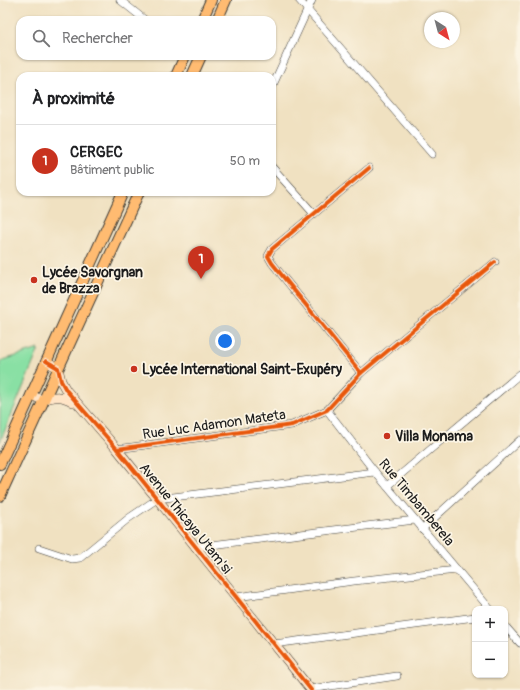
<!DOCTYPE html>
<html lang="fr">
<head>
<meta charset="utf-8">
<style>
	body { margin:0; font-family:Pangolin,sans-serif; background:#f6f6f6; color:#202124 }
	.controls { position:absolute; right:12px; bottom:12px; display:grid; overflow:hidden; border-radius:8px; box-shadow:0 1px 3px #0004 }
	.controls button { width:36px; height:36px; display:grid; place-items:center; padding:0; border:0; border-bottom:1px solid #e0e0e0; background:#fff; color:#202124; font:20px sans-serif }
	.compass { position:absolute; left:424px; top:12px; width:36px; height:36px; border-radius:50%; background:#fff; box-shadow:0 1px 3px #0004; rotate:144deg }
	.you { position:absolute; left:225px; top:341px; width:14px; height:14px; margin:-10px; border:3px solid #fff; border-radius:50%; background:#1a73e8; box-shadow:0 0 0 6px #1a73e833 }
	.badge { display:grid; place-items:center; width:26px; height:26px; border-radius:50%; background:#c8321e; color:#fff; font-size:13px; font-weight:700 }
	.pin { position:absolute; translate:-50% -33px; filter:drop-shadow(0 1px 2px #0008) }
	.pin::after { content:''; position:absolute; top:21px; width:14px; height:12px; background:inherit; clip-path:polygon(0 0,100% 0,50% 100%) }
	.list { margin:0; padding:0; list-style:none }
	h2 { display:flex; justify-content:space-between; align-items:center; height:52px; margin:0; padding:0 16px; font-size:17px }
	h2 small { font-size:13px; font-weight:400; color:#757577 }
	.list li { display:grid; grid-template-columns:26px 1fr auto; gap:12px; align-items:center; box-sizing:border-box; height:72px; padding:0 16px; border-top:1px solid #e0e0e0 }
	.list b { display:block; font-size:15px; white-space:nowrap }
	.list p { margin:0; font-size:13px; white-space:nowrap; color:#757577 }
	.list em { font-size:13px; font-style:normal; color:#757577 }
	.icon { flex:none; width:22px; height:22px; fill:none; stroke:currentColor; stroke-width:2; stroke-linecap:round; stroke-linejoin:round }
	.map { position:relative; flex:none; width:520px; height:690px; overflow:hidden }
	.search { position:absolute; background:#fff; box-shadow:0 1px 3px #0004; left:16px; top:16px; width:260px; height:44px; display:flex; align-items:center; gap:10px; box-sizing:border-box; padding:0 14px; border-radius:12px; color:#757577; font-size:15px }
	.panel { position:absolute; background:#fff; box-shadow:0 1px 3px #0004; left:16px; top:72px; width:260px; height:124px; border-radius:12px }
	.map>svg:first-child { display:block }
	.green { fill:#89e0a4; stroke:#527e60 }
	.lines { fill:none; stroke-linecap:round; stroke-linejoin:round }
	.street-casing { stroke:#3c3a35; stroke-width:8 }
	.secondary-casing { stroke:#3c3a35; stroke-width:10 }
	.primary-casing { stroke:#3c3a35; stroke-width:12 }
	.street { stroke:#fff; stroke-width:7 }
	.secondary { stroke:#ffe4c6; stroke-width:9 }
	.primary { stroke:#ffbb71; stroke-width:10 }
	.cycleway-casing { stroke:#fcf5e5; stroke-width:6 }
	.cycleway { stroke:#e8590c; stroke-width:4 }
	.poi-dot { fill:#c8321e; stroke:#fcf5e5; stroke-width:1.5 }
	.labels { text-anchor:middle; stroke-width:3.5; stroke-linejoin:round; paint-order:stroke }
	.poi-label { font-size:14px; font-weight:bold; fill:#1c1c1c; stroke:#fcf5e5; text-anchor:start }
	.street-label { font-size:14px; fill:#1c1c1c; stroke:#fcf5e5 }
</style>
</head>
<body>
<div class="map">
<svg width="520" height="690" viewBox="0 0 520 690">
	<rect width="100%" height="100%" fill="#fcf5e5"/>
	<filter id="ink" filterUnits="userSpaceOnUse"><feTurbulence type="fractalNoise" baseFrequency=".025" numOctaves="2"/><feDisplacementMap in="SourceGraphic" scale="8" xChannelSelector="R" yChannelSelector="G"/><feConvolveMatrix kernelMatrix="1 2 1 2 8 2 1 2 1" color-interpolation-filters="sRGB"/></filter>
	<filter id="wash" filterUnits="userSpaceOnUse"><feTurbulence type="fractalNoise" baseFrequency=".012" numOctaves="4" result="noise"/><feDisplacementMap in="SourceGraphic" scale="16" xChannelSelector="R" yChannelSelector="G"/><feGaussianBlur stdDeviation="0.9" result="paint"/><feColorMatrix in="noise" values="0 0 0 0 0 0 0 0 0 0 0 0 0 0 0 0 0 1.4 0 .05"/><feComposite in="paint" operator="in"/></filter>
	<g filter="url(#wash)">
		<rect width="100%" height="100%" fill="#f0e1c1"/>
		<path class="green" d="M39,349L0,442V361Z"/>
	</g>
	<g filter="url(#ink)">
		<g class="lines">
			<defs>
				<g id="street">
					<path d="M120,0L145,20"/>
					<path d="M299,0L432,154"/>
					<path d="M272,87L312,0"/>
					<path d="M272,167L314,214"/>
					<path d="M361,373L272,263L268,256L272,249L369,168"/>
					<path d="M327,410L375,472L490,609"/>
					<path d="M117,449L292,425L327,410L361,373L495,262"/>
					<path d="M387,486L520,374"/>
					<path d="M422,529L520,440"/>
					<path d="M195,547L415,520"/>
					<path d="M39,548L72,559L80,558L129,518L157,499L375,472"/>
					<path d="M236,597L354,581L457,570"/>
					<path d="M505,626L520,643"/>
					<path d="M274,644L475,617"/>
					<path d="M310,689L397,676"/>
				</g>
				<g id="secondary">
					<path d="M46,361L58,368L61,381L66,390L117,449L311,690"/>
					<path d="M31,395L42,400C55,396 62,395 73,402"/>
				</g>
				<g id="primary">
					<path d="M202,20L211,0"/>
					<path d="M217,20L226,0"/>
					<path d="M176,76L185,56"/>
					<path d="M192,76L201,56"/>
					<path d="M0,464L123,192"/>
					<path d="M0,496L139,192"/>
				</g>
			</defs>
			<use href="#street" class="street-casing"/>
			<use href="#secondary" class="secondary-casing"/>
			<use href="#primary" class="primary-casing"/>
			<use href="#street" class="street"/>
			<use href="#secondary" class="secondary"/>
			<use href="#primary" class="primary"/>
			<defs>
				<g id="cycleway">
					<path d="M46,361L58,368L61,381L66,390L117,449L311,690"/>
					<path d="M361,373L272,263L268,256L272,249L369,168"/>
					<path d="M117,449L292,425L327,410L361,373L495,262"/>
				</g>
			</defs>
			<use href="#cycleway" class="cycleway-casing"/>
			<use href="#cycleway" class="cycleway"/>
		</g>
	</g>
	<g class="poi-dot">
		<circle cx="34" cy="280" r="4"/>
		<circle cx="134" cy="369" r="4"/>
		<circle cx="387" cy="436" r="4"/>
	</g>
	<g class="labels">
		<g class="poi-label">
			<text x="42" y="277">Lycée Savorgnan<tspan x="42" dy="16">de Brazza</tspan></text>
			<text x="142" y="374">Lycée International Saint-Exupéry</text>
			<text x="395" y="441">Villa Monama</text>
		</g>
		<g class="street-label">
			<text transform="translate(214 424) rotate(-8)" y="5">Rue Luc Adamon Mateta</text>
			<text transform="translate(417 502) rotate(50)" y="5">Rue Timbamberela</text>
			<text transform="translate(186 518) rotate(51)" y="5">Avenue Thicaya Utam'si</text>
		</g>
	</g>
</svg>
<div class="controls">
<button>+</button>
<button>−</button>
</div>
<svg class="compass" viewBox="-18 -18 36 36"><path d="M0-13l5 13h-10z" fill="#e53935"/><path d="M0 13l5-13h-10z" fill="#757577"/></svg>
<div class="you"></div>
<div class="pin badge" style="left:201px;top:279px">1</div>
<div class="search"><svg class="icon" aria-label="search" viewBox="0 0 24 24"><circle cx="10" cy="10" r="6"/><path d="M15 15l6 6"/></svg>Rechercher</div>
<section class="panel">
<h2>À proximité<small></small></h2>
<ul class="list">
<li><span class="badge">1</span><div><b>CERGEC</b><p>Bâtiment public</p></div><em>50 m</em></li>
</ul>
</section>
</div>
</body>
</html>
